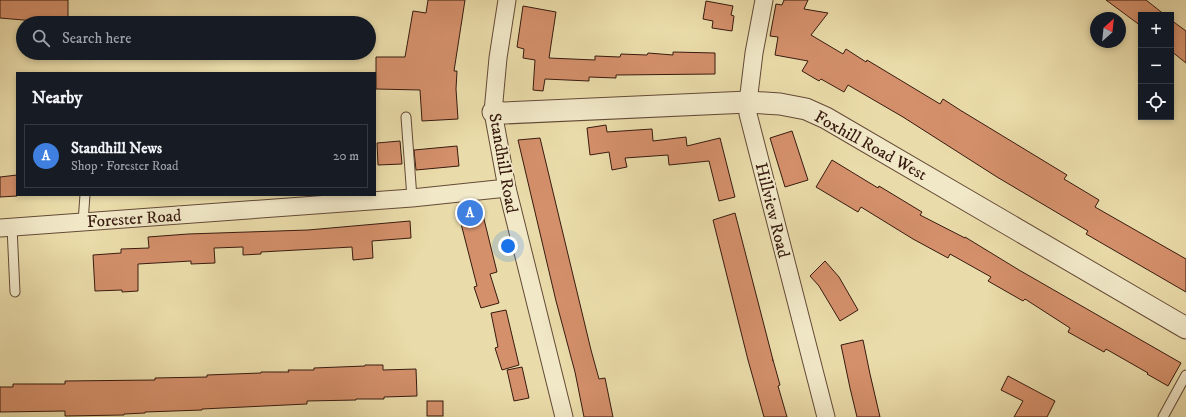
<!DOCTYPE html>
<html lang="en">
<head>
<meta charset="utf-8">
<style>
	body { margin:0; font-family:"IM FELL DW Pica",serif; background:#242831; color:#f1f3f6 }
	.controls { position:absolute; right:12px; top:12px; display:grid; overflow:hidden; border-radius:0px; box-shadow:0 2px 6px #0003 }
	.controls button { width:36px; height:36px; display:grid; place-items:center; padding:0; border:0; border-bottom:1px solid #363941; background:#171b24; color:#f1f3f6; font:20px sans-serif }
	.compass { position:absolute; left:1090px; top:12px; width:36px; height:36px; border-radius:50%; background:#171b24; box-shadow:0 2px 6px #0003; rotate:27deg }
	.you { position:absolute; left:508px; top:246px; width:14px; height:14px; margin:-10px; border:3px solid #fff; border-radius:50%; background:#1a73e8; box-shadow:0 0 0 6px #1a73e833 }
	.badge { display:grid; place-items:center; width:26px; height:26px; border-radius:50%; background:#d93025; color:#fff; font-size:13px; font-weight:700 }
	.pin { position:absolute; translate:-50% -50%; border:2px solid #fff; box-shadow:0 1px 4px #0006 }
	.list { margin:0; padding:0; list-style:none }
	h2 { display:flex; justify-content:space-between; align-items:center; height:52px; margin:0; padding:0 16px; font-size:17px }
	h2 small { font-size:13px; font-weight:400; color:#9ea1a6 }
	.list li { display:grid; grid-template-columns:26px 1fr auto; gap:12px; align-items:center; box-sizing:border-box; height:64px; margin:0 8px 8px; padding:0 8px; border:1px solid #363941; border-radius:0px }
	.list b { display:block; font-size:15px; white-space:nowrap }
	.list p { margin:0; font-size:13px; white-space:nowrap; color:#9ea1a6 }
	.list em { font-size:13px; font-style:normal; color:#9ea1a6 }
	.icon { flex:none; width:22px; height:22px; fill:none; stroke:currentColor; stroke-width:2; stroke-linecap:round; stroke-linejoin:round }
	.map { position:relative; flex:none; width:1186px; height:417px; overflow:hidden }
	.search { position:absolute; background:#171b24; box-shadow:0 2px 6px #0003; left:16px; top:16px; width:360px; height:44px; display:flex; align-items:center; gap:10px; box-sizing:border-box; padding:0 14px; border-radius:22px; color:#9ea1a6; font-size:15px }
	.panel { position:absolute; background:#171b24; box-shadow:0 2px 6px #0003; left:16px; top:72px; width:360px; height:124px; border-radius:0px }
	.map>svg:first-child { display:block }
	.building { fill:#d4906b; stroke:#371a0f }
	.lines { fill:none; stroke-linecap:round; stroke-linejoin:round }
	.service-casing { stroke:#644a36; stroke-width:11 }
	.minor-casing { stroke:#644a36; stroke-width:19 }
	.tertiary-casing { stroke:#644a36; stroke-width:23 }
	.service { stroke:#f1e8c8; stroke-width:9 }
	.minor { stroke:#f1e8c8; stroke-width:17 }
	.tertiary { stroke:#f1e8c8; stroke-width:21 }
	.labels { text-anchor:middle; stroke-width:4; stroke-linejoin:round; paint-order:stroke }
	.street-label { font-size:17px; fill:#371a0f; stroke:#f1e8c8 }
</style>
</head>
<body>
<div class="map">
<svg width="1186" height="417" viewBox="0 0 1186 417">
	<rect width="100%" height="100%" fill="#eadcaa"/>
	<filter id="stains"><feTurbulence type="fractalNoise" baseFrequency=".005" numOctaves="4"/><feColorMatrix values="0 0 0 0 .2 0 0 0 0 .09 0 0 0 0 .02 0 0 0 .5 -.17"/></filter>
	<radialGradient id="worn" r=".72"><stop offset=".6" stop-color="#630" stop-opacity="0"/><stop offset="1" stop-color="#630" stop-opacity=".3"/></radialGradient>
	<g class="building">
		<path d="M0,0H68V21L35,20V21L0,18Z"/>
		<path d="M428,0H465L454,71H457L456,89L458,119L422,121L420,90L376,89V57H405L413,11L426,13Z"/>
		<path d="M784,0H808L804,9L828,13L811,35L843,54L846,49L866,62L867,60L940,104L943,99L960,110L1067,175L1064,179L1099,200L1095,207L1186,259V292L1086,234L1088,231L997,177L903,117L848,85L844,92L821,79L819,81L802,71L808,61L775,55L778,37L770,36L776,4L782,5Z"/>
		<path d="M1106,0H1146L1165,15H1141V26Z"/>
		<path d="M706,1L733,6L731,15L734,16L732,31L712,28L713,21L703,19Z"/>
		<path d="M523,6L556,12L549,58L595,60V56L620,57L621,54L647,55L648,53L673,55V52L715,53V74L616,75V78L589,77V81L545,79L543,91L533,90L535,60L523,58L524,49L517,47Z"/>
		<path d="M1171,20L1186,31V63L1171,51Z"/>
		<path d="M606,125L607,132L652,129L653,141L686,137L687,146L720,138L735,197L719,201L709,161L669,165L668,155L625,158L627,167L612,170L609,152L590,155L587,128Z"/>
		<path d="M792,131L808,180L785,187L770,138Z"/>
		<path d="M540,138L591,350L599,379L605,378L613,417H584L575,372L556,301L518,140Z"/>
		<path d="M400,141L402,164L378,165L377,143Z"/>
		<path d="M457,146L459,166L416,170L414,150Z"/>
		<path d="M832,160L878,188L879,186L922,212L920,215L965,238V237L1019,270L1181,363L1168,386L1147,374L1148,373L1106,349L1104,352L1068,332L1070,328L1025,299L1023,301L988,281L991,277L950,254L948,258L913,239L861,207L858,212L816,187Z"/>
		<path d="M17,175V196L0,197V177Z"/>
		<path d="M480,203L497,272L490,274L499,303L481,308L474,287L477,286L457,208Z"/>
		<path d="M735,213L773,360H772H773L780,385L778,386L787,417H764L748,360L713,220Z"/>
		<path d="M410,221L411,238L372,241L373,258L353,260L352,247L261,252V254L243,255V247L214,248L215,263L191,264V261L138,264V291L122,292V290L95,291L93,255L121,253V249L149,248L148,237L188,234L308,230Z"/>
		<path d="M825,261L839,277L858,310L840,321L819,286L810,276Z"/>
		<path d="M506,310L519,365L502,370L495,348L498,347L491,313Z"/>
		<path d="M863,340L870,374L880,417H857L850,388L841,345Z"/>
		<path d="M365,365H383V370L416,369L417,396L384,397V399H356V400L307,401V404L202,409V410L145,412V413L124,414V415L65,416V411L0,412V387H13V384H65V381L155,380V378L207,377V375L261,373V372H289L288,370H314V368L365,366Z"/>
		<path d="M522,367L529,398L514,401L507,370Z"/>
		<path d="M1008,376L1055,401L1047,417H1014L1023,401L1001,390Z"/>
		<rect x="427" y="401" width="16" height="15"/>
	</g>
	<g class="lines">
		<defs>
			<g id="service">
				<path d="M406,117L412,198"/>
				<path d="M83,222L85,195"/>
				<path d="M12,227L15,292"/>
				<path d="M1163,417L1186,375"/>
			</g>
			<g id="minor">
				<path d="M507,0L498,58L493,112L507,188L564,417"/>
				<path d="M764,0L754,53L748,102V114L826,417"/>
				<path d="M0,228L412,198L507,188"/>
			</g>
			<path id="tertiary" d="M493,112L505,113L748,102L780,104L806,109L826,118L1186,328"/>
		</defs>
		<use href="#service" class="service-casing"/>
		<use href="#minor" class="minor-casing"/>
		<use href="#tertiary" class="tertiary-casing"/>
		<use href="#service" class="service"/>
		<use href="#minor" class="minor"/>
		<use href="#tertiary" class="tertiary"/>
	</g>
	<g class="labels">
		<g class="street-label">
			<text transform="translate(871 145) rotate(29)" y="6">Foxhill Road West</text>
			<text transform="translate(504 163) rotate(80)" y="6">Standhill Road</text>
			<text transform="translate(773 210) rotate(76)" y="6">Hillview Road</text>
			<text transform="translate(134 218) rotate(-4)" y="6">Forester Road</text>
		</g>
	</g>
	<rect width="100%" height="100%" filter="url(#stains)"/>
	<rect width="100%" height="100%" fill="url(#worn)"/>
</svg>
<div class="controls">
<button>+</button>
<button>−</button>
<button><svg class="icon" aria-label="locate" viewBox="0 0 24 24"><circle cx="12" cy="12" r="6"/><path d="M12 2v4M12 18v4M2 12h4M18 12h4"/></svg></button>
</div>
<svg class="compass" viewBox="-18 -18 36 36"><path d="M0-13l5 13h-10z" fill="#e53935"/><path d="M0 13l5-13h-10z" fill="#9ea1a6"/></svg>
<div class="you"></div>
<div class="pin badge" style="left:470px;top:213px;background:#3f7fe0">A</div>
<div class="search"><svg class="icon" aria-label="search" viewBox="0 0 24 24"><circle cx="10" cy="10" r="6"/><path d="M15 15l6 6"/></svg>Search here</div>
<section class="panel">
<h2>Nearby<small></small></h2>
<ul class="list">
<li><span class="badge" style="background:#3f7fe0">A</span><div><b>Standhill News</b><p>Shop · Forester Road</p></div><em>20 m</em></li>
</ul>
</section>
</div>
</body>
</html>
